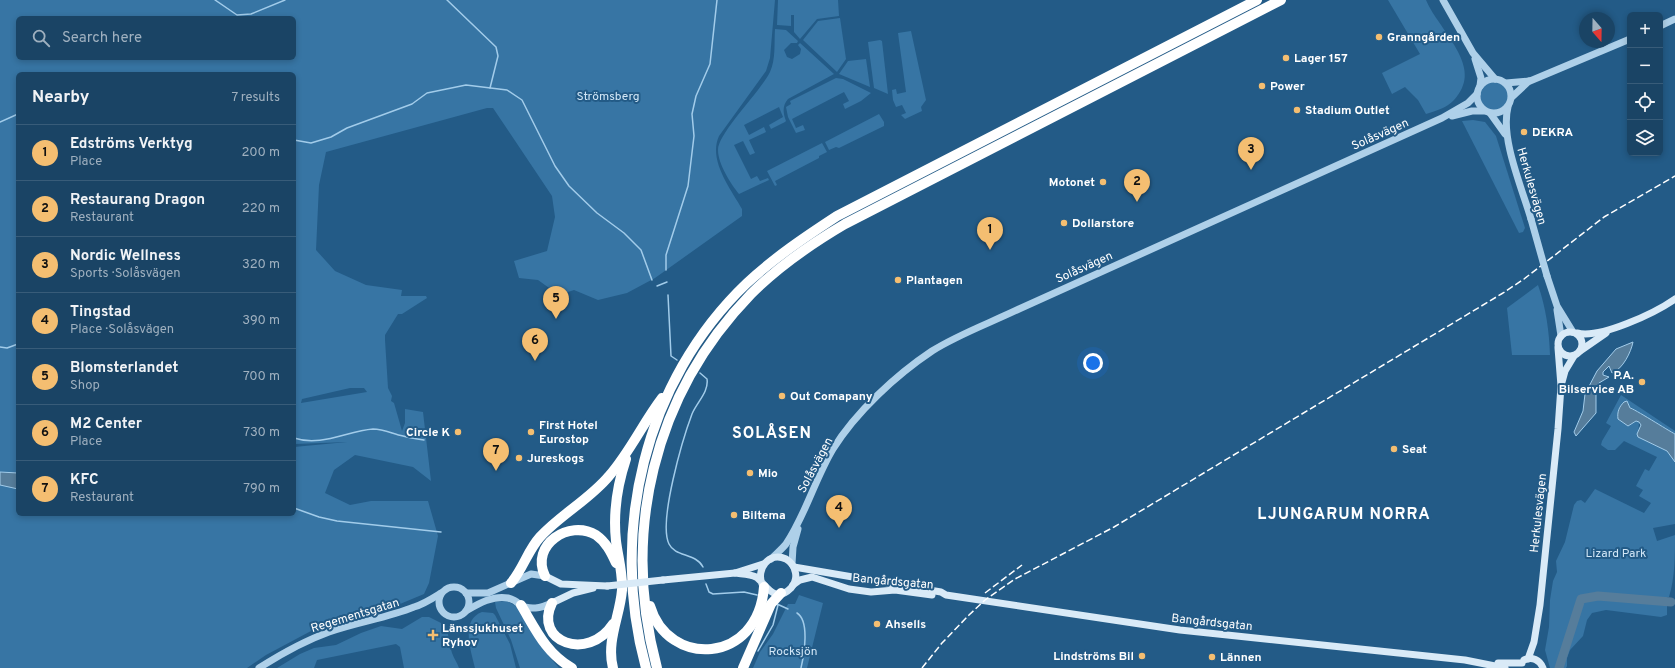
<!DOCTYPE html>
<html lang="en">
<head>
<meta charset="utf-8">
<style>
	body { margin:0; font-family:Overpass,sans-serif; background:#234b6b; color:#f1f3f6 }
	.controls { position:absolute; right:12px; top:12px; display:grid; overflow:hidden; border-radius:6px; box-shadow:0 2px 6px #0003 }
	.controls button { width:36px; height:36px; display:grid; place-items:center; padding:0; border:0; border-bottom:1px solid #385c79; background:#1a4465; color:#f1f3f6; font:20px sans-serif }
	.compass { position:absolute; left:1579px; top:12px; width:36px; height:36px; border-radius:50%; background:#1a4465; box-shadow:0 2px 6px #0003; rotate:160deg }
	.you { position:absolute; left:1093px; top:363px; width:14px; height:14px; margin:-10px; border:3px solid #fff; border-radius:50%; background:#1a73e8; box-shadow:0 0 0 6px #1a73e833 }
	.badge { display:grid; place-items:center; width:26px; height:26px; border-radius:50%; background:#f4be71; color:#111; font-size:13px; font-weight:700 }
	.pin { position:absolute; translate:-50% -33px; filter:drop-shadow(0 1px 2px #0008) }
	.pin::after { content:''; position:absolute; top:21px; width:14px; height:12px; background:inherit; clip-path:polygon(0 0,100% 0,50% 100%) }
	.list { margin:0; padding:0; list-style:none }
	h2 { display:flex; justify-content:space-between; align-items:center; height:52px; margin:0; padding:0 16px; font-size:17px }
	h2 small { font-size:13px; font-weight:400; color:#9fb0bf }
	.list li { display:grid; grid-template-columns:26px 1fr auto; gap:12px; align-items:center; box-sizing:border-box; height:56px; padding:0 16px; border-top:1px solid #385c79 }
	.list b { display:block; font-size:15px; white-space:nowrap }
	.list p { margin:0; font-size:13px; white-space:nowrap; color:#9fb0bf }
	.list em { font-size:13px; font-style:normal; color:#9fb0bf }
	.icon { flex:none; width:22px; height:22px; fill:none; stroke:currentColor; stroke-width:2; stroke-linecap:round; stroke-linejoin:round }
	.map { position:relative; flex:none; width:1675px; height:668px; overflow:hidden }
	.search { position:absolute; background:#1a4465; box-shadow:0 2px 6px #0003; left:16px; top:16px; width:280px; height:44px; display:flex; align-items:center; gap:10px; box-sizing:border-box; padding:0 14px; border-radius:6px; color:#9fb0bf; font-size:15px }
	.panel { position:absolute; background:#1a4465; box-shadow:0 2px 6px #0003; left:16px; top:72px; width:280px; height:444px; border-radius:6px }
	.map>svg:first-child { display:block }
	.green { fill:#3775a4; fill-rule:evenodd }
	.water { fill:#567d9b; stroke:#a2ccea }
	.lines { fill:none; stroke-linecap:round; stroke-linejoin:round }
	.stream { stroke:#a2ccea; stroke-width:1.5 }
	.river { stroke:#567d9b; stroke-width:9 }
	.tertiary { stroke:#aed0e9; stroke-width:7 }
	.secondary { stroke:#d9eaf7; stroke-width:7 }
	.motorway { stroke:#fff; stroke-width:10 }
	.rail { stroke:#fff; stroke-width:1.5; stroke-dasharray:7 3; stroke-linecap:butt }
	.tertiary-bridge { stroke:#aed0e9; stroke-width:7 }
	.secondary-bridge { stroke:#d9eaf7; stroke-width:7 }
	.poi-dot { fill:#f4be71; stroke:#235b87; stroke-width:1.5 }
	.labels { text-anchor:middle; stroke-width:4; stroke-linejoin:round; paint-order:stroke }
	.poi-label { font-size:12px; font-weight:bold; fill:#fff; stroke:#235b87; text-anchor:start }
	.park-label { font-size:12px; fill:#d2e7f7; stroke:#235b87 }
	.street-label { font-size:12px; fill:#fff; stroke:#235b87 }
	.district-label { font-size:16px; font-weight:bold; letter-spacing:1px; fill:#fff; stroke:#235b87 }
</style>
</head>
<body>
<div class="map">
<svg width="1675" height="668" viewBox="0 0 1675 668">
	<rect width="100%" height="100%" fill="#235b87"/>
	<g class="green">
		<path d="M0,0H775L770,58L766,71L719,136C708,160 730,188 742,209V216L655,278L627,293L598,300L574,290L559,295L538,280L519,278L514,261L547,251L555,217L552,196L493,108H487L326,152L319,185L316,250L335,271L366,285L402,290L401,296H426L427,298L402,314H398L385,335V340L388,388L392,396L391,401L394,403L402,431L405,423V409L423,412L431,481L413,467L355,455L334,470L325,493L350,505L371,501H428L438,536L429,583L424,594L388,609L311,631L266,655L247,668H0ZM18,18H294V58H18ZM18,74H294V444L347,442L294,447V514H18ZM350,388H364L367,392L301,403L302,399Z"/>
		<path d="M778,0H838L839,16L817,19L800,39L794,32V15H791V26L777,25Z"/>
		<path d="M1388,0H1426C1436,25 1476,60 1462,88C1453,106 1444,108 1426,114L1418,100L1405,87L1392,94L1382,73L1420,54Z"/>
		<path d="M840,18L846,59L837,72L803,40L818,21Z"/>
		<path d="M775,29L786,30L798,41L797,43H791L784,50L787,57L792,59L800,54L801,49L798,45L800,43L834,74L788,99C782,106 783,113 786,121L785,122L771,129L769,125L783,117L779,107L744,125L749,135L764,127L766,132L749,140L755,153L750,155L743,141L734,145L751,179L757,176L760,181L768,178L769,180L739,194C731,184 718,164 718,150C718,133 761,91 770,72C776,59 774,43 775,29Z"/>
		<path d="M911,31L926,100L921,107L922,111L905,119L901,115L906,113L902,105L896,107L893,100L892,90L896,89L897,94L906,92L898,33Z"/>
		<path d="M880,40L882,41L888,94L874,88L868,42Z"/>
		<path d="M866,59L870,87L839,74L848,61Z"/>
		<path d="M836,78L843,79L871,93L861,101L845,109L843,104L849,101L844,92L792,119L796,128L803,125L805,130L796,133L788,117L786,107L791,104L790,101Z"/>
		<circle cx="1495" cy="96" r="15"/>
		<path d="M879,114L884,122V126L839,148L836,147L829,150L825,142Z"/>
		<path d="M1473,120L1485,122L1496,136L1525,228L1523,232L1519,233L1462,121Z"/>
		<path d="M822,143L827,152L819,156V158L775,181L777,185L775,186L767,171Z"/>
		<path d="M1538,285C1546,308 1549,330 1550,355H1512L1507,308Z"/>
		<path d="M1621,395L1675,431V434C1665,429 1631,414 1628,404L1621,406L1618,414L1621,421L1628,426L1637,421L1639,422L1638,437L1667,451L1675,462V524L1653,528L1657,541L1675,535C1675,556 1675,578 1669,597H1667V615L1661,617L1606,610L1592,613L1587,620L1583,636L1570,650L1567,658V666L1566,668H1550L1545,650L1549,627L1550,600L1553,581L1557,572L1556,561L1565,542L1574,505L1577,501L1581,500L1585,503L1595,489L1644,513L1651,503L1639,496L1643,490L1636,486L1645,469L1649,471L1657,457L1624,441L1615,450H1608L1601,445L1602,441L1611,426L1606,423Z"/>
		<path d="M799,595L823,603L807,668H753L760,652L773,634L788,604H795Z"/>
		<path d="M507,601L519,608L543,649L559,668H520L511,640L496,608L495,602Z"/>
		<path d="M482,612L493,613L495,615L510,644L516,668H475C471,651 460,620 482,612Z"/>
		<path d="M422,617H429L445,625C449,634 449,643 452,653C454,659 457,662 459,668H404L400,647L396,644L317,660L314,668H277L300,654L314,648L336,645L361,633L381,626L402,629Z"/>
	</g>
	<g class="water">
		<path d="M1633,342C1631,352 1623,369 1612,373L1609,366L1603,372V375L1609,377L1599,383L1596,394V413L1576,436L1574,432L1583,411L1585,394L1597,371L1616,349Z"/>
		<path d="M1627,401L1630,408C1633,408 1669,431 1675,434V462L1667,451L1638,437L1637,434L1641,425L1639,422L1636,421L1628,426L1618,419C1617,412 1619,407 1624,402Z"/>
		<path d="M0,472L18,473V489L0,485Z"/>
	</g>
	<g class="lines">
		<g class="stream">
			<path d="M215,0L237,15L251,14L285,0"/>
			<path d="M447,0L496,47L498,56L490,88"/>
			<path d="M0,122L18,114"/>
			<path d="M294,140L311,143L331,137L347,128L412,104L427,93L466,85L507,90L522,100L555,166L569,186L597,213L624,233L641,250L652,280"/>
			<path d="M666,270V255L688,186L694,136L692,114L696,96L710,64L717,0"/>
			<path d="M657,286L667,282"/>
			<path d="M668,295L671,356L677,360"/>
			<path d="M0,347L7,348L18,344"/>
			<path d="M700,373L707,379C709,392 697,402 692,414C683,438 658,522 669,544C675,557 696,553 703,567"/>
			<path d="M294,438C321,447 347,431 373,429C384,429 393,434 403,436C410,438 417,439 424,440"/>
			<path d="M294,508L319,517L337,521L441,532"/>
			<path d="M706,584L709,592L713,594L744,592L757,595"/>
			<path d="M777,604L788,609"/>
			<path d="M797,613C810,621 804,655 801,668"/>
			<path d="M758,651L773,625L778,605"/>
		</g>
		<path class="river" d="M1559,668L1581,599L1598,596L1671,602"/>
		<g class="tertiary">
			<path d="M1443,0L1473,53L1495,79"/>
			<path d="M1660,26L1675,19"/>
			<path d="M1475,59L1481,78L1480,86"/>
			<circle cx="1494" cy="96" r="17"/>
			<path d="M1506,83L1530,81L1630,39"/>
			<path d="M1512,97L1529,81"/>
			<path d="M1508,107C1500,138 1522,188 1531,219"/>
			<path d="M1490,113L1505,134"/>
			<path d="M1452,116L1472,111H1485"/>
			<path d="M1547,276L1557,306L1573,332"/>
			<path d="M1557,310L1561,336"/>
			<path d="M771,559C776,554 782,549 786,544C806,514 815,479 833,449C856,412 896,375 932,351C959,334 990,323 1019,309L1442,118L1468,103L1477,94"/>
			<path d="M792,564L793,547L798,529"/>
			<circle cx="454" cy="602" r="15"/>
			<path d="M466,593H488L531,574L545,576"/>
			<path d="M466,611C478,604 493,595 508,598C512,599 516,601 519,604C530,611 541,608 552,603"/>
			<path d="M259,668C281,654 304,641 329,632C357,622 387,618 414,607C424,604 433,598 441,593"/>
		</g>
		<g class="secondary">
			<circle cx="1570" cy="344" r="12"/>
			<path d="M1577,333C1600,339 1655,313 1675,299"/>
			<path d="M1580,351L1606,333"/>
			<path d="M1562,382L1565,371L1574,356"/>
			<path d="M794,567L941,592L946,595L1180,630L1465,660L1505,668"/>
			<path d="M735,573C741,574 750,574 756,577C766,584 774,605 791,588C795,583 797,577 795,571C794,566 791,562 786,559C769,551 756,569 762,584"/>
			<path d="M545,576L561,584L607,586"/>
			<path d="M663,580L735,573L763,564"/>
			<path d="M793,585L800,580L812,577L849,589L871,592L895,590L932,595"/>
			<path d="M552,603L573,593L593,588"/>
			<path d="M1528,659L1534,642L1540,605L1558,429L1561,386L1558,348"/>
			<path d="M1524,660C1532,656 1540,660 1543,668"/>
			<path d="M1498,663H1522"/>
		</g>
		<g class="motorway">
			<path d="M545,576C530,545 569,519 596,535C606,542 611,552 616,563"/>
			<path d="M511,583C523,569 528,550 540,537C561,514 589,500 609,476C630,452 643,423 662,398"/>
			<path d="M552,603C533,642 588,662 613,624"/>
			<path d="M521,605C536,630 546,653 572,668"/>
			<path d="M650,606C668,668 758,665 764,587"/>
			<path d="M613,668C606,641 620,616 622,590C623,574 618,557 616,541C613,513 617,486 626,459"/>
			<path d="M646,668C609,533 644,381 747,283C775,257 805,237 837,216L1257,0"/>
			<path d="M657,668C621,533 653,395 751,294C779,266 811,244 845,224L1281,0"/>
			<path d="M743,668L771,604L781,593"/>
		</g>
		<g class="rail">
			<path d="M985,593L1022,565"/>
			<path d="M922,668L942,643L969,615L985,600L1015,579L1114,527L1503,293L1524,279L1604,217L1675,176"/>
		</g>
		<path class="tertiary-bridge" d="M1531,219L1547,276"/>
		<path class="secondary-bridge" d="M607,586L663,580"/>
	</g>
	<g class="poi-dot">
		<circle cx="1379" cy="37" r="4"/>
		<circle cx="1286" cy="58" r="4"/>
		<circle cx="1262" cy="86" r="4"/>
		<circle cx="1297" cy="110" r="4"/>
		<circle cx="1524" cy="132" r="4"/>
		<circle cx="1103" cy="182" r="4"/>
		<circle cx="1064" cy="223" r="4"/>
		<circle cx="898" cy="280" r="4"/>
		<circle cx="1642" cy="382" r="4"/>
		<circle cx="782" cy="396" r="4"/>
		<circle cx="458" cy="432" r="4"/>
		<circle cx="531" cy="432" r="4"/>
		<circle cx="1394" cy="449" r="4"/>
		<circle cx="519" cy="458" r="4"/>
		<circle cx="750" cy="473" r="4"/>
		<circle cx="734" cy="515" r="4"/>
		<circle cx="877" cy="624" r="4"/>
		<path d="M431 629h4v4h4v4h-4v4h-4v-4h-4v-4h4z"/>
		<circle cx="1142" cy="656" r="4"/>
		<circle cx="1212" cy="657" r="4"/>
	</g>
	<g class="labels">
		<g class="poi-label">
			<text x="1387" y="41">Granngården</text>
			<text x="1294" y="62">Lager 157</text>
			<text x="1270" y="90">Power</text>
			<text x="1305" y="114">Stadium Outlet</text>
			<text x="1532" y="136">DEKRA</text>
			<text x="1095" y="186" text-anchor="end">Motonet</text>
			<text x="1072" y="227">Dollarstore</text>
			<text x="906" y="284">Plantagen</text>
			<text x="1634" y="379" text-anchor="end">P.A.<tspan x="1634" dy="14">Bilservice AB</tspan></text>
			<text x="790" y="400">Out Comapany</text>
			<text x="539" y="429">First Hotel<tspan x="539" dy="14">Eurostop</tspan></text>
			<text x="450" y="436" text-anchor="end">Circle K</text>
			<text x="1402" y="453">Seat</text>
			<text x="527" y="462">Jureskogs</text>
			<text x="758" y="477">Mio</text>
			<text x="742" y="519">Biltema</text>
			<text x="885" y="628">Ahsells</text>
			<text x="442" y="632">Länssjukhuset<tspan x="442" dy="14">Ryhov</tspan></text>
			<text x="1134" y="660" text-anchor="end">Lindströms Bil</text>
			<text x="1220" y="661">Lännen</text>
		</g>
		<g class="park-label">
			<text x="608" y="100">Strömsberg</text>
			<text x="1616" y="557">Lizard Park</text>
			<text x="793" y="655">Rocksjön</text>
		</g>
		<g class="street-label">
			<text transform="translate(1380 134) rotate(-24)" y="4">Solåsvägen</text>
			<text transform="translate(1532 186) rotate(74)" y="4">Herkulesvägen</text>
			<text transform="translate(1084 267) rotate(-24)" y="4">Solåsvägen</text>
			<text transform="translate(815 465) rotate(-62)" y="4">Solåsvägen</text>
			<text transform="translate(1538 513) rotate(-84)" y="4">Herkulesvägen</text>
			<text transform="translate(893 581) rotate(5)" y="4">Bangårdsgatan</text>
			<text transform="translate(355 615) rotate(-17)" y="4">Regementsgatan</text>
			<text transform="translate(1212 622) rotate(6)" y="4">Bangårdsgatan</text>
		</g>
		<g class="district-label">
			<text x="772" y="438">SOLÅSEN</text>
			<text x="1344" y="519">LJUNGARUM NORRA</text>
		</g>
	</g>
</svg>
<div class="controls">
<button>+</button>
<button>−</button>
<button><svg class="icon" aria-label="locate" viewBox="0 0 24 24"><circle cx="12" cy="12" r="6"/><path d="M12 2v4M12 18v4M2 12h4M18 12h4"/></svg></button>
<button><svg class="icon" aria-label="layers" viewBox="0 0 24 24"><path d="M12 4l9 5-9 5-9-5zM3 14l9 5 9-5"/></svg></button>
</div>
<svg class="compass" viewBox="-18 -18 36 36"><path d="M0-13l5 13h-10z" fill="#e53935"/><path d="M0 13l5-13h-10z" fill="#9fb0bf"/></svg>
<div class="you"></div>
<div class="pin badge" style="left:990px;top:250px">1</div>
<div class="pin badge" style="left:1137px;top:202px">2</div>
<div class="pin badge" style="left:1251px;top:170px">3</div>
<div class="pin badge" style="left:839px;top:528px">4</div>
<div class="pin badge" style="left:556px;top:319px">5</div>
<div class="pin badge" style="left:535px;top:361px">6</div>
<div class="pin badge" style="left:496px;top:471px">7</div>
<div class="search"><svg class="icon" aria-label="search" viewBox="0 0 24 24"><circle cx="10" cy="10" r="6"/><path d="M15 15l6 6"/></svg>Search here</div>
<section class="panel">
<h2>Nearby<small>7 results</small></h2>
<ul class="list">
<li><span class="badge">1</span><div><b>Edströms Verktyg</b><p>Place</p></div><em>200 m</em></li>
<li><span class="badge">2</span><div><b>Restaurang Dragon</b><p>Restaurant</p></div><em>220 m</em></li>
<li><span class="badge">3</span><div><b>Nordic Wellness</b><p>Sports · Solåsvägen</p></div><em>320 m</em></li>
<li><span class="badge">4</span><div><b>Tingstad</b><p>Place · Solåsvägen</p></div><em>390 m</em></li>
<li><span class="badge">5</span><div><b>Blomsterlandet</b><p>Shop</p></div><em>700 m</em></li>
<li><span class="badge">6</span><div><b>M2 Center</b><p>Place</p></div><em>730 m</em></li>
<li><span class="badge">7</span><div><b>KFC</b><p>Restaurant</p></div><em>790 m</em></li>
</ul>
</section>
</div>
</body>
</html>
